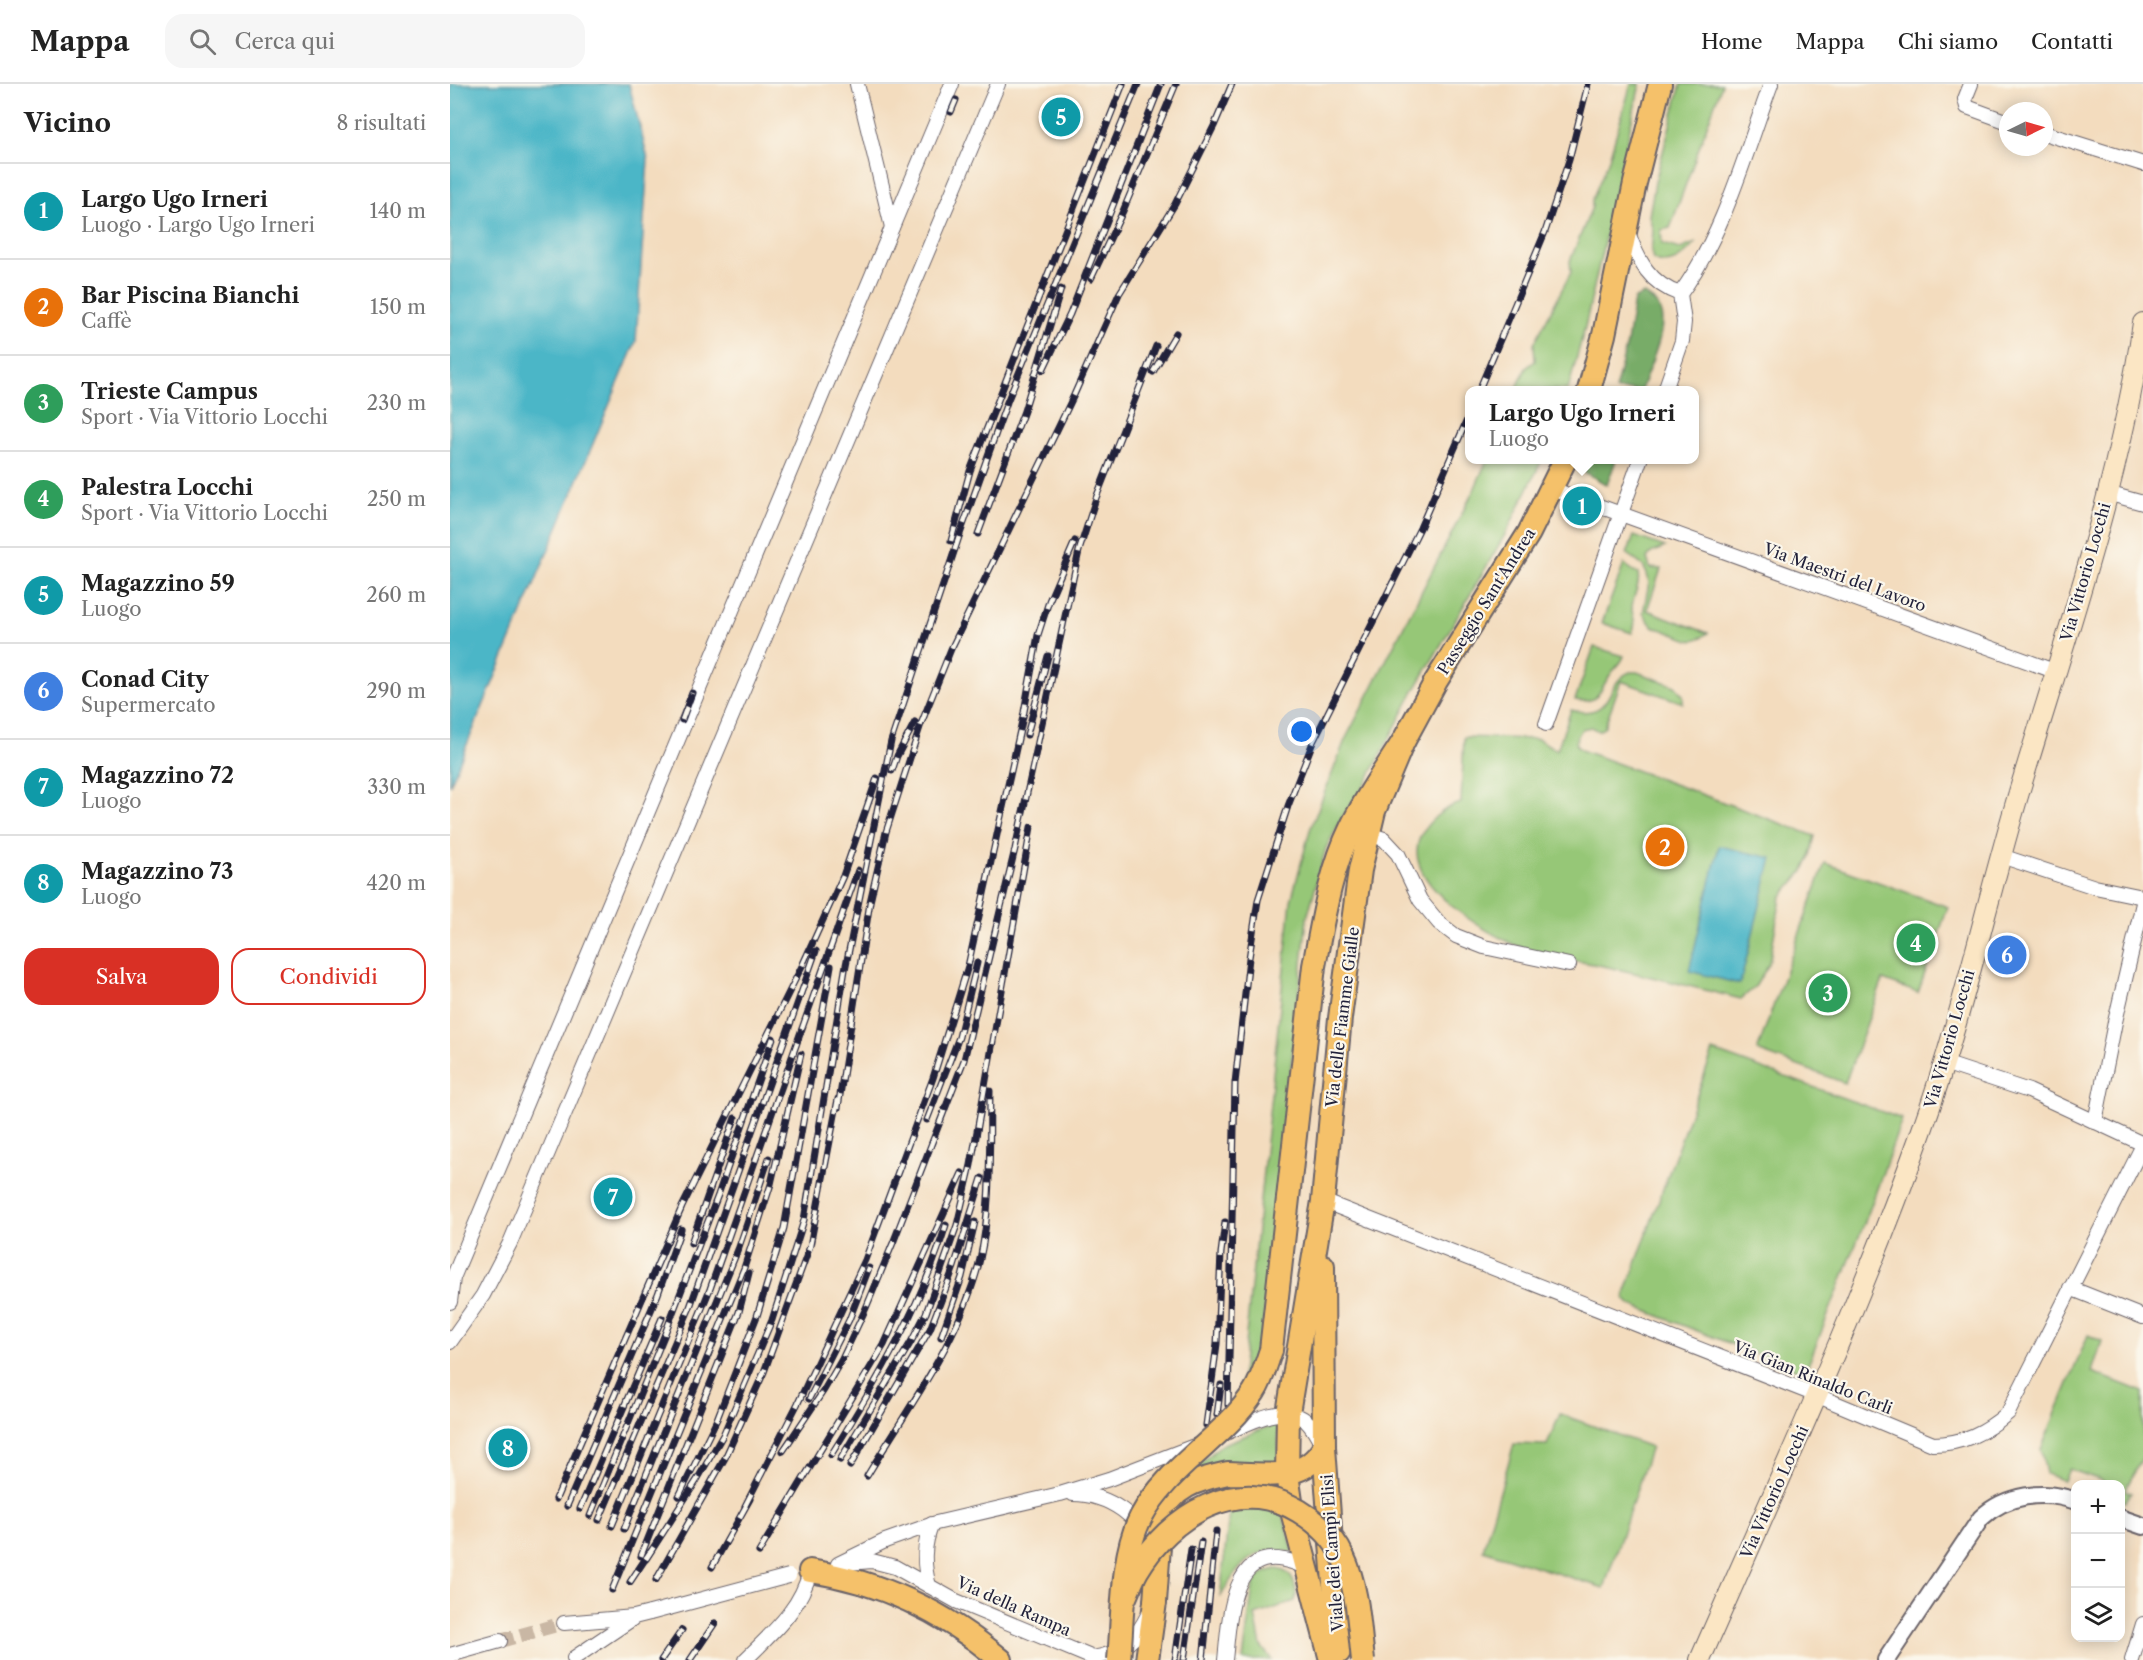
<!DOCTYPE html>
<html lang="it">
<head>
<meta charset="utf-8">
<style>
	body { margin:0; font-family:"Libre Caslon Text",serif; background:#f6f6f6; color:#222 }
	.controls { position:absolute; right:18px; bottom:18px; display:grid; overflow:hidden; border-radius:12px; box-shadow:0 3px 15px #0003 }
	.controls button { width:54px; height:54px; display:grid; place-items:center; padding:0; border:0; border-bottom:2px solid #e0e0e0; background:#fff; color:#222; font:30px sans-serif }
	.compass { position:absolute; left:1549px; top:18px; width:54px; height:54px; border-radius:50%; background:#fff; box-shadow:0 3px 15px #0003; rotate:85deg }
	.you { position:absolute; left:852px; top:648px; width:21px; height:21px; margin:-15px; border:4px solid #fff; border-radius:50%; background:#1a73e8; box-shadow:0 0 0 9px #1a73e833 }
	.badge { display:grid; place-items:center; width:39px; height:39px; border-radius:50%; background:#d93025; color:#fff; font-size:20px; font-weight:700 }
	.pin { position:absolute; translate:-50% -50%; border:3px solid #fff; box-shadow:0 2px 6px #0006 }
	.popup { position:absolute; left:1015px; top:302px; width:234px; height:78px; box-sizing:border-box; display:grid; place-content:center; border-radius:12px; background:#fff; filter:drop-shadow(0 2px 4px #0005); font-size:20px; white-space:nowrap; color:#767676 }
	.popup b { font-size:22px; color:#222 }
	.popup::after { content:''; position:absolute; left:50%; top:100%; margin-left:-12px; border:12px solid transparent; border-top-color:#fff }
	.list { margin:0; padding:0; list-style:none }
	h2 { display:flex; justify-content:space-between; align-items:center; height:78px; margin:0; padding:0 24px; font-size:26px }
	h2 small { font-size:20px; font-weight:400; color:#767676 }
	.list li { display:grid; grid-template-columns:39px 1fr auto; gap:18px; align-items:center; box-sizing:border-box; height:96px; padding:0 24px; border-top:2px solid #e0e0e0 }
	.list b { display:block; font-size:22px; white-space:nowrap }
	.list p { margin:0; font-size:20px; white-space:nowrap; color:#767676 }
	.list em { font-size:20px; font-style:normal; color:#767676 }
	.actions { display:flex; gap:12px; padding:18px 24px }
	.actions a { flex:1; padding:14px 0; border:2px solid #d93025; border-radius:18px; text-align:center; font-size:21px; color:#d93025 }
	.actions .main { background:#d93025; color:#fff }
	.icon { flex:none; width:33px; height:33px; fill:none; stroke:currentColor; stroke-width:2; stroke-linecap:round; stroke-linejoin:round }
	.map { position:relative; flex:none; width:1693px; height:1576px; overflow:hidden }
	header { display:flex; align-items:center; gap:36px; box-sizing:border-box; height:84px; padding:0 30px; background:#fff; border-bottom:2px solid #e0e0e0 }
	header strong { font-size:28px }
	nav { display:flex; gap:33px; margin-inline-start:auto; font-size:21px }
	.search { width:420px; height:54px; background:#f6f6f6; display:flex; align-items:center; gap:15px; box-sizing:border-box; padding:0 21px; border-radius:18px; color:#767676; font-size:22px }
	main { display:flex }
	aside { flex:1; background:#fff }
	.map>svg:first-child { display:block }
	.green { fill:#96c777; stroke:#5c7459; stroke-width:1.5 }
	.forest { fill:#78ac68; stroke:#4d6752; stroke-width:1.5 }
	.water { fill:#4bb6c7; stroke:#366c81; stroke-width:1.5 }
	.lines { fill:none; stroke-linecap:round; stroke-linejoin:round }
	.minor-tunnel { stroke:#c9b7a4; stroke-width:14; stroke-dasharray:14 7; stroke-linecap:butt }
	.minor-casing { stroke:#6b6369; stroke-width:16 }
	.tertiary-casing { stroke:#6b6369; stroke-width:20 }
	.secondary-casing { stroke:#6b6369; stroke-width:22 }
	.primary-casing { stroke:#6b6369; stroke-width:26 }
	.trunk-casing { stroke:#6b6369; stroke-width:26 }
	.minor { stroke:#fff; stroke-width:14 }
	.tertiary { stroke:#fff; stroke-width:16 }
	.secondary { stroke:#fbe6c4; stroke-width:20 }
	.primary { stroke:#f5c16b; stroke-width:22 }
	.trunk { stroke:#f5c16b; stroke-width:22 }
	.rail-casing { stroke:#22223b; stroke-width:7 }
	.rail { stroke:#fbf7ec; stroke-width:4.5; stroke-dasharray:14; stroke-linecap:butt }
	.minor-bridge-casing { stroke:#6b6369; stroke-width:16; stroke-linecap:butt }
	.trunk-bridge-casing { stroke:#6b6369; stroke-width:26; stroke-linecap:butt }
	.minor-bridge { stroke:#fff; stroke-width:14 }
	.trunk-bridge { stroke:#f5c16b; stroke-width:22 }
	.labels { text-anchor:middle; stroke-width:4.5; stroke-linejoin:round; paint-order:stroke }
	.street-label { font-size:16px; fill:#22223b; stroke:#fbf7ec }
</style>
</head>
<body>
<header>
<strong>Mappa</strong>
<div class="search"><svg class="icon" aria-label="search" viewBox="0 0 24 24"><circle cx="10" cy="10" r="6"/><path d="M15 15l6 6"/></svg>Cerca qui</div>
<nav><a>Home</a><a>Mappa</a><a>Chi siamo</a><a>Contatti</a></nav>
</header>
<main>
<aside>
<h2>Vicino<small>8 risultati</small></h2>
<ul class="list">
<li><span class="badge" style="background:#0f9aa8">1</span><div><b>Largo Ugo Irneri</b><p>Luogo · Largo Ugo Irneri</p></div><em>140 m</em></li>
<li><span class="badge" style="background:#e8710a">2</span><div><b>Bar Piscina Bianchi</b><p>Caffè</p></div><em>150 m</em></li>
<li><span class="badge" style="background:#2e9e5b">3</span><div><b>Trieste Campus</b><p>Sport · Via Vittorio Locchi</p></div><em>230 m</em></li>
<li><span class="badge" style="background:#2e9e5b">4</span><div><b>Palestra Locchi</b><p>Sport · Via Vittorio Locchi</p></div><em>250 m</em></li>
<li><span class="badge" style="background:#0f9aa8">5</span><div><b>Magazzino 59</b><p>Luogo</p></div><em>260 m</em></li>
<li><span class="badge" style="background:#3f7fe0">6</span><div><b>Conad City</b><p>Supermercato</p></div><em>290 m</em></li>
<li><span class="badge" style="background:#0f9aa8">7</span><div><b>Magazzino 72</b><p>Luogo</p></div><em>330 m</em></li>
<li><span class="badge" style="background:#0f9aa8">8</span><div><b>Magazzino 73</b><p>Luogo</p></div><em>420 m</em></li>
</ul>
<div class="actions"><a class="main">Salva</a><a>Condividi</a></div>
</aside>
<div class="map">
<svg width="1693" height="1576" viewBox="0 0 1693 1576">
	<rect width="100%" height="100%" fill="#fbf7ec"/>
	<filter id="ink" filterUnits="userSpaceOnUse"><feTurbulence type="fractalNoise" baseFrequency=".0167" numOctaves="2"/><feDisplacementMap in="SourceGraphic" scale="12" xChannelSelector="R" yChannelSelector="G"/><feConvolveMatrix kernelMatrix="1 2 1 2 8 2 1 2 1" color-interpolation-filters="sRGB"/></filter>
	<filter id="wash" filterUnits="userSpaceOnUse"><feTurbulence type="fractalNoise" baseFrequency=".008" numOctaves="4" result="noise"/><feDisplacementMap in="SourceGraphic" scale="24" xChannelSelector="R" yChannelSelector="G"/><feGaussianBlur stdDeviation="1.35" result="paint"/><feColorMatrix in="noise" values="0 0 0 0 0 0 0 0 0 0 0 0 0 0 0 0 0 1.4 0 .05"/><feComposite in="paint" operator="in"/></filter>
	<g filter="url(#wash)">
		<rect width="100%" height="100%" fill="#f3dcbe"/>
		<g class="green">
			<path d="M1181,0H1190L1135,243L1118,306H1066L1076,284L1085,277L1084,260L1121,188L1120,177L1142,123V116L1159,75Z"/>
			<path d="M1231,0H1272L1220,144L1211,146L1212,160L1230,165L1246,159C1233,172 1222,185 1203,176L1201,168L1203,147L1199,132L1205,98Z"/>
			<path d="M1037,376H1092L1056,449L964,607L915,701L895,729L876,764L857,834L811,1261L804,1288L790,1309L841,817L860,746L895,656L1024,406Z"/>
			<path d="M1184,452L1215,463L1201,469L1197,474L1200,484L1211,485L1197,526L1258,549L1252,553L1242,557L1202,542L1193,529L1199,499L1197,490L1193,482L1177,470Z"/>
			<path d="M1174,480L1188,490C1191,502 1182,512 1182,524C1182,537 1188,535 1182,549L1152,539Z"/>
			<path d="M1144,563L1174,572C1171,581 1164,584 1160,591C1149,607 1149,621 1125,616Z"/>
			<path d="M1180,588H1187L1225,602L1233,611V619L1171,597L1154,644L1148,647L1141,643L1132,645L1127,653L1126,661L1131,666L1365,752L1359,775L1354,786L1331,813L1319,880L1305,903L1291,915C1247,904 1203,893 1158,883C1130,877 1100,874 1073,864C1038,851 950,800 970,753C977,738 995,722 1011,719L1014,653L1088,655L1107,666L1121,626C1166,636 1153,599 1180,588Z"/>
			<path d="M1375,779L1498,823L1468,909L1433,896L1395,999L1307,967Z"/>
			<path d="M1263,967L1452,1035L1418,1130L1355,1289L1181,1221L1175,1215L1176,1207Z"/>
			<path d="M1638,1251L1652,1257L1642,1288L1693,1308V1373L1675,1406L1681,1409L1675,1418L1671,1417L1670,1400H1652L1653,1397L1619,1385L1614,1397L1596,1390L1591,1365Z"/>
			<path d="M1110,1330L1201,1363L1154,1504L1033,1466L1064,1360L1097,1361Z"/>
			<path d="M828,1339L829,1380H769L742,1387L771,1361Z"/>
			<path d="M782,1401L797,1403L830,1421L844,1469C804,1458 787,1483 770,1514Z"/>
			<path d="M828,1485C843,1488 848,1503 845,1517L805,1531L811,1562L822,1576H793L803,1502C808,1491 816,1486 828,1485Z"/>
		</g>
		<g class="forest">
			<path d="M1194,210C1199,214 1205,217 1208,222C1221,242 1198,285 1191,306H1165L1177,259L1184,215Z"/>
			<path d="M1139,376H1166L1157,401L1134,388Z"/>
		</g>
		<g class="water">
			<path d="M0,0H179L198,75L186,257L0,701Z"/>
			<path d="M1269,762L1322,774L1290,900L1239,887Z"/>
		</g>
	</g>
	<g filter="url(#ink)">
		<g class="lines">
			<path class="minor-tunnel" d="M50,1557L114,1539"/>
			<defs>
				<g id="minor">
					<path d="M407,0L442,143"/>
					<path d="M1521,0L1515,15L1517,23L1558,38"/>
					<path d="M1594,49L1693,80"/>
					<path d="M1178,148C1188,177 1200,200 1230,210"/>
					<path d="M1215,306L1232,257L1234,238L1230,210C1274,150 1295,70 1321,0"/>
					<path d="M1102,405L1607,588"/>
					<path d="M1657,409L1693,419"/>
					<path d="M1096,640L1190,376"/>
					<path d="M918,750L934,755L948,770L970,816L989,839L1006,852L1034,863L1119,881"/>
					<path d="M1551,772L1645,803L1693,813"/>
					<path d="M1494,979L1579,1007L1693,1060"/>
					<path d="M1645,1038L1665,938L1693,819"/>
					<path d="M873,1117L1366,1311L1483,1360C1513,1360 1536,1348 1558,1329L1693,1061"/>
					<path d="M1620,1204L1693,1233"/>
					<path d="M0,1218L3,1194L502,0"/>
					<path d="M0,1258L33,1211L60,1159L548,0"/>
					<path d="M773,1350C794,1342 827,1321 850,1333C860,1337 866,1350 871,1359"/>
					<path d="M623,1410C660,1410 690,1434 706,1466"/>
					<path d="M397,1479L422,1477L445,1483L506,1517L643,1574C675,1568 685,1557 699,1529"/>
					<path d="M388,1480L435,1457L486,1439L610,1410L659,1395L747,1361"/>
					<path d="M479,1502C473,1480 473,1461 482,1440"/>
					<path d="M114,1539L184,1533L200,1529"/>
					<path d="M0,1571L50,1557"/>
					<path d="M124,1574L182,1535"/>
					<path d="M295,1576C322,1549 351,1525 360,1487"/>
					<path d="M775,1576C779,1541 780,1464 834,1476C842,1477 849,1481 856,1483"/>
					<path d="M1682,1576L1693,1540"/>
				</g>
				<g id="tertiary">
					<path d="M1670,1434L1693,1442"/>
					<path d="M1436,1576L1531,1434C1555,1411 1594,1405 1626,1417"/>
				</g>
				<path id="secondary" d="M1250,1576C1327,1400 1408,1227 1472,1046C1512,935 1536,818 1570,705C1616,552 1670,398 1693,239"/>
				<g id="primary">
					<path d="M1139,306L1154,251L1185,99L1210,0"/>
					<path d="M873,1182L874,1363L889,1568"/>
					<path d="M705,1518L711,1434C720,1403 749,1395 778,1389C813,1390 854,1399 874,1363"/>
					<path d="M881,1576L843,1431L837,1390L838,1329L873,1117L890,934L910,786L924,727L953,658L986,597L1079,449L1115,376"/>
				</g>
				<g id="trunk">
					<path d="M821,1266L864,882C873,836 880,787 901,744C915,714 935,686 953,658"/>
					<path d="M360,1487C432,1498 496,1529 551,1576"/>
					<path d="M697,1576L705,1518"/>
				</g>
			</defs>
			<use href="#minor" class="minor-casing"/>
			<use href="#tertiary" class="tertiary-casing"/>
			<use href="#secondary" class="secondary-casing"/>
			<use href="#primary" class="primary-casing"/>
			<use href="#trunk" class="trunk-casing"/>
			<use href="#minor" class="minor"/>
			<use href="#tertiary" class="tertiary"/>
			<use href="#secondary" class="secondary"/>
			<use href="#primary" class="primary"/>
			<use href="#trunk" class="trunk"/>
			<defs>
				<g id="rail">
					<path d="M501,28L506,16"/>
					<path d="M641,195L673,127L726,0"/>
					<path d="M593,286L620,230L711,0"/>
					<path d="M703,288L726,249"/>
					<path d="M1029,306L1095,148L1119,76L1138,0"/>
					<path d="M528,450L574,327L611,205"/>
					<path d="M501,457L520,387L673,0"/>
					<path d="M232,636L242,609"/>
					<path d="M577,651L598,572"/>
					<path d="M442,687L447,672L465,638"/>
					<path d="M388,1024L420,818L436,748L471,640L501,565L624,311L669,210L725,120L764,42L782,0"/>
					<path d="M477,1036L509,953L527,879"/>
					<path d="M241,1159L285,1034"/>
					<path d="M491,1253L512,1193L525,1138"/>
					<path d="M359,1315L399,1236L419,1184"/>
					<path d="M778,1321L785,999L799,874L808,816L838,722L863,658L970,444L1020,329"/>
					<path d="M767,1331L771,1301"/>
					<path d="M756,1341L767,1260L771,1169L775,1138"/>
					<path d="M333,1367L374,1306L392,1275L416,1224L443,1159L514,976L565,765L629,467L646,414L706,262"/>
					<path d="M381,1371C426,1299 471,1223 496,1141"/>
					<path d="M390,1376L461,1258L476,1229L507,1141L521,1081L581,743"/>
					<path d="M400,1382L480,1245L504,1183L532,1094"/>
					<path d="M417,1392C458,1323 511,1255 530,1175C542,1122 539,1061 540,1007"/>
					<path d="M229,1412L267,1335L307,1232L334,1144L381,882"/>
					<path d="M106,1415L232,1123L352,882L393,792L427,694"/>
					<path d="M117,1422L208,1210L231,1145"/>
					<path d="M295,1422L348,1319L415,1176L483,994L518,882L574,628L588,551L599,517L625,457"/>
					<path d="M130,1425L212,1234"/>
					<path d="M140,1432L214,1252L268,1111L323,954"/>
					<path d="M149,1436L240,1223L366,867"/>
					<path d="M162,1442L260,1205L408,786"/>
					<path d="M174,1445L289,1163L319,1074"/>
					<path d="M309,1468L434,1261L512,1089"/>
					<path d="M191,1472L289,1228L299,1189"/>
					<path d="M196,1475L247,1396L273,1351L322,1236L354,1136L395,886L441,657L509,453L557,318L688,0"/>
					<path d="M262,1483L300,1415"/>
					<path d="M206,1496L275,1374L314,1288L360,1162L388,1015"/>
					<path d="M180,1498L200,1468"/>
					<path d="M162,1506L294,1184L321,1100L351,970"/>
					<path d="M211,1576L232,1546"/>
					<path d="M240,1576L265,1539"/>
					<path d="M725,1576L741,1465"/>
					<path d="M734,1576L751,1458"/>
					<path d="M753,1576L766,1447"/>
				</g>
			</defs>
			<use href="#rail" class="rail-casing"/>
			<use href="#rail" class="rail"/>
			<defs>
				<path id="minor-bridge" d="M200,1529L339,1492"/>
				<g id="trunk-bridge">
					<path d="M674,1516C678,1507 682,1496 687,1487C720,1431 787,1390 849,1427C867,1438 884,1453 893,1473C908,1504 909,1542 913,1576"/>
					<path d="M669,1576C673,1534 671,1470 691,1433C718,1382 773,1355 804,1308C812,1296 816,1280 821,1266"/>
				</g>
			</defs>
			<use href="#minor-bridge" class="minor-bridge-casing"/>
			<use href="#trunk-bridge" class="trunk-bridge-casing"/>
			<use href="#minor-bridge" class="minor-bridge"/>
			<use href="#trunk-bridge" class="trunk-bridge"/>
		</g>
	</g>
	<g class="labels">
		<g class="street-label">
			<text transform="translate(1635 488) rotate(-74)" y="6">Via Vittorio Locchi</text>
			<text transform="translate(1395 493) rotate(20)" y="6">Via Maestri del Lavoro</text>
			<text transform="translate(1036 517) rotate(-58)" y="6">Passeggio Sant'Andrea</text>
			<text transform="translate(892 933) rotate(-83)" y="6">Via delle Fiamme Gialle</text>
			<text transform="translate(1499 955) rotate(-74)" y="6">Via Vittorio Locchi</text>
			<text transform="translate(1363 1293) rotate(22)" y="6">Via Gian Rinaldo Carli</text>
			<text transform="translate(1324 1408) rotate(-66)" y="6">Via Vittorio Locchi</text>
			<text transform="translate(882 1469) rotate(-94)" y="6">Viale dei Campi Elisi</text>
			<text transform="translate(564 1522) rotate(24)" y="6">Via della Rampa</text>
		</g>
	</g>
</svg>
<div class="controls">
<button>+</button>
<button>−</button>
<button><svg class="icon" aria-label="layers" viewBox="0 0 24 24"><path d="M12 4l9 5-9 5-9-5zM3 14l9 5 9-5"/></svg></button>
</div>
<svg class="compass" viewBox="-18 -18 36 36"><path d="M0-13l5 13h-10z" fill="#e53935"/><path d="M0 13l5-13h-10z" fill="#767676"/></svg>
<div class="you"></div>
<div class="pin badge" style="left:1132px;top:422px;background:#0f9aa8">1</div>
<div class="popup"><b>Largo Ugo Irneri</b>Luogo</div>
<div class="pin badge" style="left:1215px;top:763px;background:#e8710a">2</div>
<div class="pin badge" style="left:1378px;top:909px;background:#2e9e5b">3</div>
<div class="pin badge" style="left:1466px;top:859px;background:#2e9e5b">4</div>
<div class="pin badge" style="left:611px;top:33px;background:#0f9aa8">5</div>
<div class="pin badge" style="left:1557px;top:871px;background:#3f7fe0">6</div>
<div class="pin badge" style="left:163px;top:1113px;background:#0f9aa8">7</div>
<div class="pin badge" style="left:58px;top:1364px;background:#0f9aa8">8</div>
</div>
</main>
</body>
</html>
